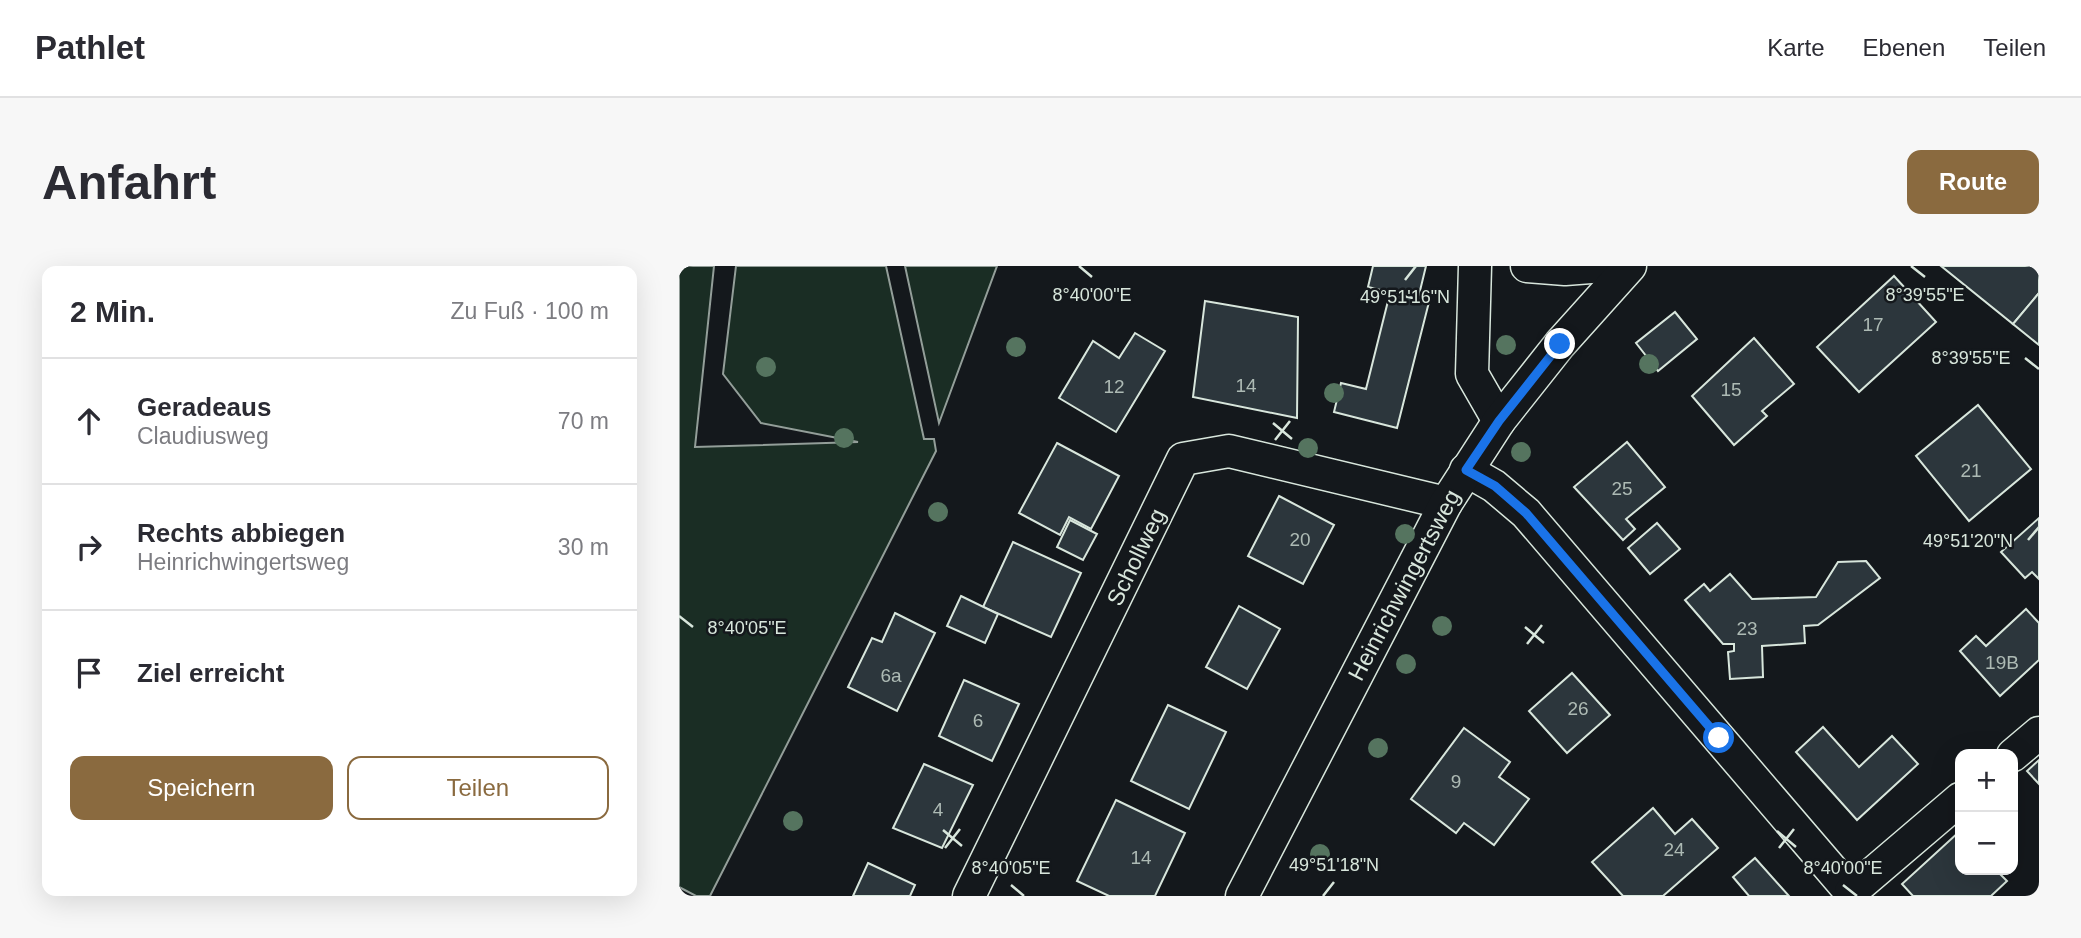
<!DOCTYPE html>
<html lang="de">
<head>
<meta charset="utf-8">
<style>
	body { margin:0; font-family:Helvetica,sans-serif; background:#f7f7f7; color:#2b2b33 }
	.controls { position:absolute; right:21px; bottom:21px; display:grid; overflow:hidden; border-radius:14px; box-shadow:0 7px 28px #0002 }
	.controls button { width:63px; height:63px; display:grid; place-items:center; padding:0; border:0; border-bottom:2px solid #e1e1e2; background:#fff; color:#2b2b33; font:35px sans-serif }
	.stop { position:absolute; width:21px; height:21px; margin:-16px; border:5px solid #1a73e8; border-radius:50%; background:#fff }
	.stop.end { background:#1a73e8; border-color:#fff; box-shadow:0 2px 7px #0008 }
	.list { margin:0; padding:0; list-style:none }
	h2 { display:flex; justify-content:space-between; align-items:center; height:91px; margin:0; padding:0 28px; font-size:30px }
	h2 small { font-size:23px; font-weight:400; color:#7c7c81 }
	.list li { display:grid; grid-template-columns:46px 1fr auto; gap:21px; align-items:center; box-sizing:border-box; height:126px; padding:0 28px; border-top:2px solid #e1e1e2 }
	.list b { display:block; font-size:26px; white-space:nowrap }
	.list p { margin:0; font-size:23px; white-space:nowrap; color:#7c7c81 }
	.list em { font-size:23px; font-style:normal; color:#7c7c81 }
	.actions { display:flex; gap:14px; padding:21px 28px }
	.actions a { flex:1; padding:16px 0; border:2px solid #8a6a3f; border-radius:14px; text-align:center; font-size:24px; color:#8a6a3f }
	.actions .main { background:#8a6a3f; color:#fff }
	.icon { flex:none; width:38px; height:38px; fill:none; stroke:currentColor; stroke-width:2; stroke-linecap:round; stroke-linejoin:round }
	.map { position:relative; flex:none; width:1360px; height:630px; overflow:hidden; border-radius:14px }
	header { display:flex; align-items:center; gap:42px; box-sizing:border-box; height:98px; padding:0 35px; background:#fff; border-bottom:2px solid #e1e1e2 }
	header strong { font-size:33px }
	nav { display:flex; gap:38px; margin-inline-start:auto; font-size:24px }
	.intro { display:flex; align-items:center; justify-content:space-between; box-sizing:border-box; height:168px; padding:0 42px }
	h1 { margin:0; font-size:49px }
	.button { padding:18px 32px; border-radius:14px; background:#8a6a3f; color:#fff; font-size:24px; font-weight:700 }
	main { display:flex; gap:42px; padding:0 42px }
	aside { flex:1; background:#fff; border-radius:14px; box-shadow:0 7px 28px #0002 }
	.map>svg:first-child { display:block }
	.green { fill:#1a2d24; stroke:#939e99; stroke-width:2 }
	.building { fill:#2c363c; stroke:#d8e6dc; stroke-width:2 }
	.lines { fill:none; stroke-linecap:round; stroke-linejoin:round }
	.street-casing { stroke:#d8e6dc; stroke-width:35 }
	.street { stroke:#14181c; stroke-width:32 }
	.tree { fill:#55745f }
	.route { stroke:#1a73e8; stroke-width:9 }
	.ticks { fill:none; stroke:#d8e6dc; stroke-width:2.5 }
	.labels { text-anchor:middle; stroke-width:5; stroke-linejoin:round; paint-order:stroke }
	.number-label { font-size:19px; fill:#adbab4 }
	.street-label { font-size:23px; fill:#d8e6dc; stroke:#14181c }
	.ticks-label { font-size:18px; text-anchor:middle; fill:#d8e6dc; stroke:#14181c; stroke-width:5; stroke-linejoin:round; paint-order:stroke }
</style>
</head>
<body>
<header>
<strong>Pathlet</strong>
<nav><a>Karte</a><a>Ebenen</a><a>Teilen</a></nav>
</header>
<div class="intro"><h1>Anfahrt</h1><a class="button">Route</a></div>
<main>
<aside>
<h2>2 Min.<small>Zu Fuß · 100 m</small></h2>
<ul class="list">
<li><svg class="icon" aria-label="ahead" viewBox="0 0 24 24"><path d="M12 20V5M6 11l6-6 6 6"/></svg><div><b>Geradeaus</b><p>Claudiusweg</p></div><em>70 m</em></li>
<li><svg class="icon" aria-label="right" viewBox="0 0 24 24"><path d="M7 20v-9h11M14 6l5 5-5 5"/></svg><div><b>Rechts abbiegen</b><p>Heinrichwingertsweg</p></div><em>30 m</em></li>
<li><svg class="icon" aria-label="arrive" viewBox="0 0 24 24"><path d="M6 21V4h12l-3 4 3 4H6"/></svg><div><b>Ziel erreicht</b></div></li>
</ul>
<div class="actions"><a class="main">Speichern</a><a>Teilen</a></div>
</aside>
<div class="map">
<svg width="1360" height="630" viewBox="0 0 1360 630">
	<rect width="100%" height="100%" fill="#14181c"/>
	<g class="green">
		<path d="M0,0H35L16,181L179,176L82,157L44,108L57,0H207L245,173H255L257,185L31,630H17L0,621Z"/>
		<path d="M226,0H318L260,157Z"/>
	</g>
	<g class="building">
		<path d="M694,0H747L739,33L689,21Z"/>
		<path d="M1262,0H1360V27L1334,58Z"/>
		<path d="M1215,10L1257,56L1180,126L1138,81Z"/>
		<path d="M711,27L750,36L718,162L655,146L662,117L687,123Z"/>
		<path d="M1360,27V79L1334,58Z"/>
		<path d="M526,35L619,51L618,152L514,131Z"/>
		<path d="M996,46L1018,73L979,105L957,77Z"/>
		<path d="M456,67L486,85L437,166L380,132L414,75L440,92Z"/>
		<path d="M1075,72L1115,118L1083,145L1088,150L1055,179L1013,130Z"/>
		<path d="M1299,139L1352,203L1290,255L1237,190Z"/>
		<path d="M948,176L986,221L947,253L956,263L944,274L895,221Z"/>
		<path d="M378,177L440,210L412,263L390,251L381,269L340,247Z"/>
		<path d="M600,230L655,259L624,318L569,290Z"/>
		<path d="M1360,252V313L1353,306L1346,312L1322,286Z"/>
		<path d="M391,254L418,268L404,294L378,281Z"/>
		<path d="M978,257L1001,283L971,308L949,282Z"/>
		<path d="M334,276L402,307L372,371L304,341Z"/>
		<path d="M1187,295L1201,312L1139,359L1125,360L1126,377L1083,380L1084,411L1051,413L1049,386L1055,385V378H1044L1006,334L1025,318L1031,325L1051,308L1073,333L1137,331L1159,296Z"/>
		<path d="M282,330L319,348L306,377L268,360Z"/>
		<path d="M560,340L601,363L568,423L527,401Z"/>
		<path d="M1347,343L1360,357V394L1321,430L1281,385L1297,370L1307,380Z"/>
		<path d="M216,347L256,367L218,445L169,421L193,372L203,376Z"/>
		<path d="M893,407L931,449L888,487L850,445Z"/>
		<path d="M285,414L340,438L313,495L260,470Z"/>
		<path d="M489,439L547,466L510,543L452,515Z"/>
		<path d="M1144,461L1180,501L1213,470L1239,498L1178,554L1117,486Z"/>
		<path d="M785,462L831,496L820,511L850,533L815,579L785,557L777,567L732,533Z"/>
		<path d="M1360,494V518L1348,505Z"/>
		<path d="M245,498L294,519L263,582L214,562Z"/>
		<path d="M437,534L506,567L476,630H430L398,615Z"/>
		<path d="M974,542L996,568L1013,553L1039,582L984,630H944L913,596Z"/>
		<path d="M1281,565V604H1317L1328,615L1312,630H1234L1223,618Z"/>
		<path d="M1076,592L1110,630H1070L1054,611Z"/>
		<path d="M189,597L236,619L231,630H174Z"/>
	</g>
	<g class="lines">
		<defs>
			<g id="street">
				<path d="M796,0L793,108L820,155"/>
				<path d="M848,0L886,3L925,0"/>
				<path d="M787,204L815,220L847,247L1175,630"/>
				<path d="M1334,489L1360,467"/>
				<path d="M1172,626L1281,533"/>
				<path d="M290,630L504,193L550,185L767,237"/>
				<path d="M563,630L767,237L820,155L881,78L951,0"/>
			</g>
		</defs>
		<use href="#street" class="street-casing"/>
		<use href="#street" class="street"/>
	</g>
	<g class="tree">
		<circle cx="827" cy="79" r="10"/>
		<circle cx="337" cy="81" r="10"/>
		<circle cx="970" cy="98" r="10"/>
		<circle cx="87" cy="101" r="10"/>
		<circle cx="655" cy="127" r="10"/>
		<circle cx="165" cy="172" r="10"/>
		<circle cx="629" cy="182" r="10"/>
		<circle cx="842" cy="186" r="10"/>
		<circle cx="259" cy="246" r="10"/>
		<circle cx="726" cy="268" r="10"/>
		<circle cx="763" cy="360" r="10"/>
		<circle cx="727" cy="398" r="10"/>
		<circle cx="699" cy="482" r="10"/>
		<circle cx="114" cy="555" r="10"/>
		<circle cx="641" cy="588" r="10"/>
	</g>
	<g class="lines">
		<path class="route" d="M881,78L820,155L787,204L816,220L847,247L1040,472"/>
	</g>
	<path class="ticks" d="M400,0L413,11M1232,0L1246,11M726,14L737,0M1346,92L1360,103M594,157L613,173M596,174L611,155M1349,274L1360,261M0,350L14,361M846,361L865,377M848,378L863,359M264,564L283,580M1098,565L1117,581M266,582L281,563M1100,582L1115,563M332,619L345,630M1164,619L1178,630M644,630L655,616"/>
	<g class="labels">
		<g class="number-label">
			<text x="1194" y="65">17</text>
			<text x="567" y="126">14</text>
			<text x="435" y="127">12</text>
			<text x="1052" y="130">15</text>
			<text x="1292" y="211">21</text>
			<text x="943" y="229">25</text>
			<text x="621" y="280">20</text>
			<text x="1068" y="369">23</text>
			<text x="1323" y="403">19B</text>
			<text x="212" y="416">6a</text>
			<text x="899" y="449">26</text>
			<text x="299" y="461">6</text>
			<text x="777" y="522">9</text>
			<text x="259" y="550">4</text>
			<text x="995" y="590">24</text>
			<text x="462" y="598">14</text>
		</g>
		<g class="street-label">
			<text transform="translate(457 291) rotate(-64)" y="8">Schollweg</text>
			<text transform="translate(725 319) rotate(-62)" y="8">Heinrichwingertsweg</text>
		</g>
	</g>
	<g class="ticks-label">
		<text x="413" y="35">8°40'00"E</text>
		<text x="1246" y="35">8°39'55"E</text>
		<text x="726" y="37">49°51'16"N</text>
		<text x="1292" y="98">8°39'55"E</text>
		<text x="1289" y="281">49°51'20"N</text>
		<text x="68" y="368">8°40'05"E</text>
		<text x="655" y="605">49°51'18"N</text>
		<text x="332" y="608">8°40'05"E</text>
		<text x="1164" y="608">8°40'00"E</text>
	</g>
</svg>
<div class="controls">
<button>+</button>
<button>−</button>
</div>
<div class="stop" style="left:1040px;top:472px"></div>
<div class="stop end" style="left:881px;top:78px"></div>
</div>
</main>
</body>
</html>
